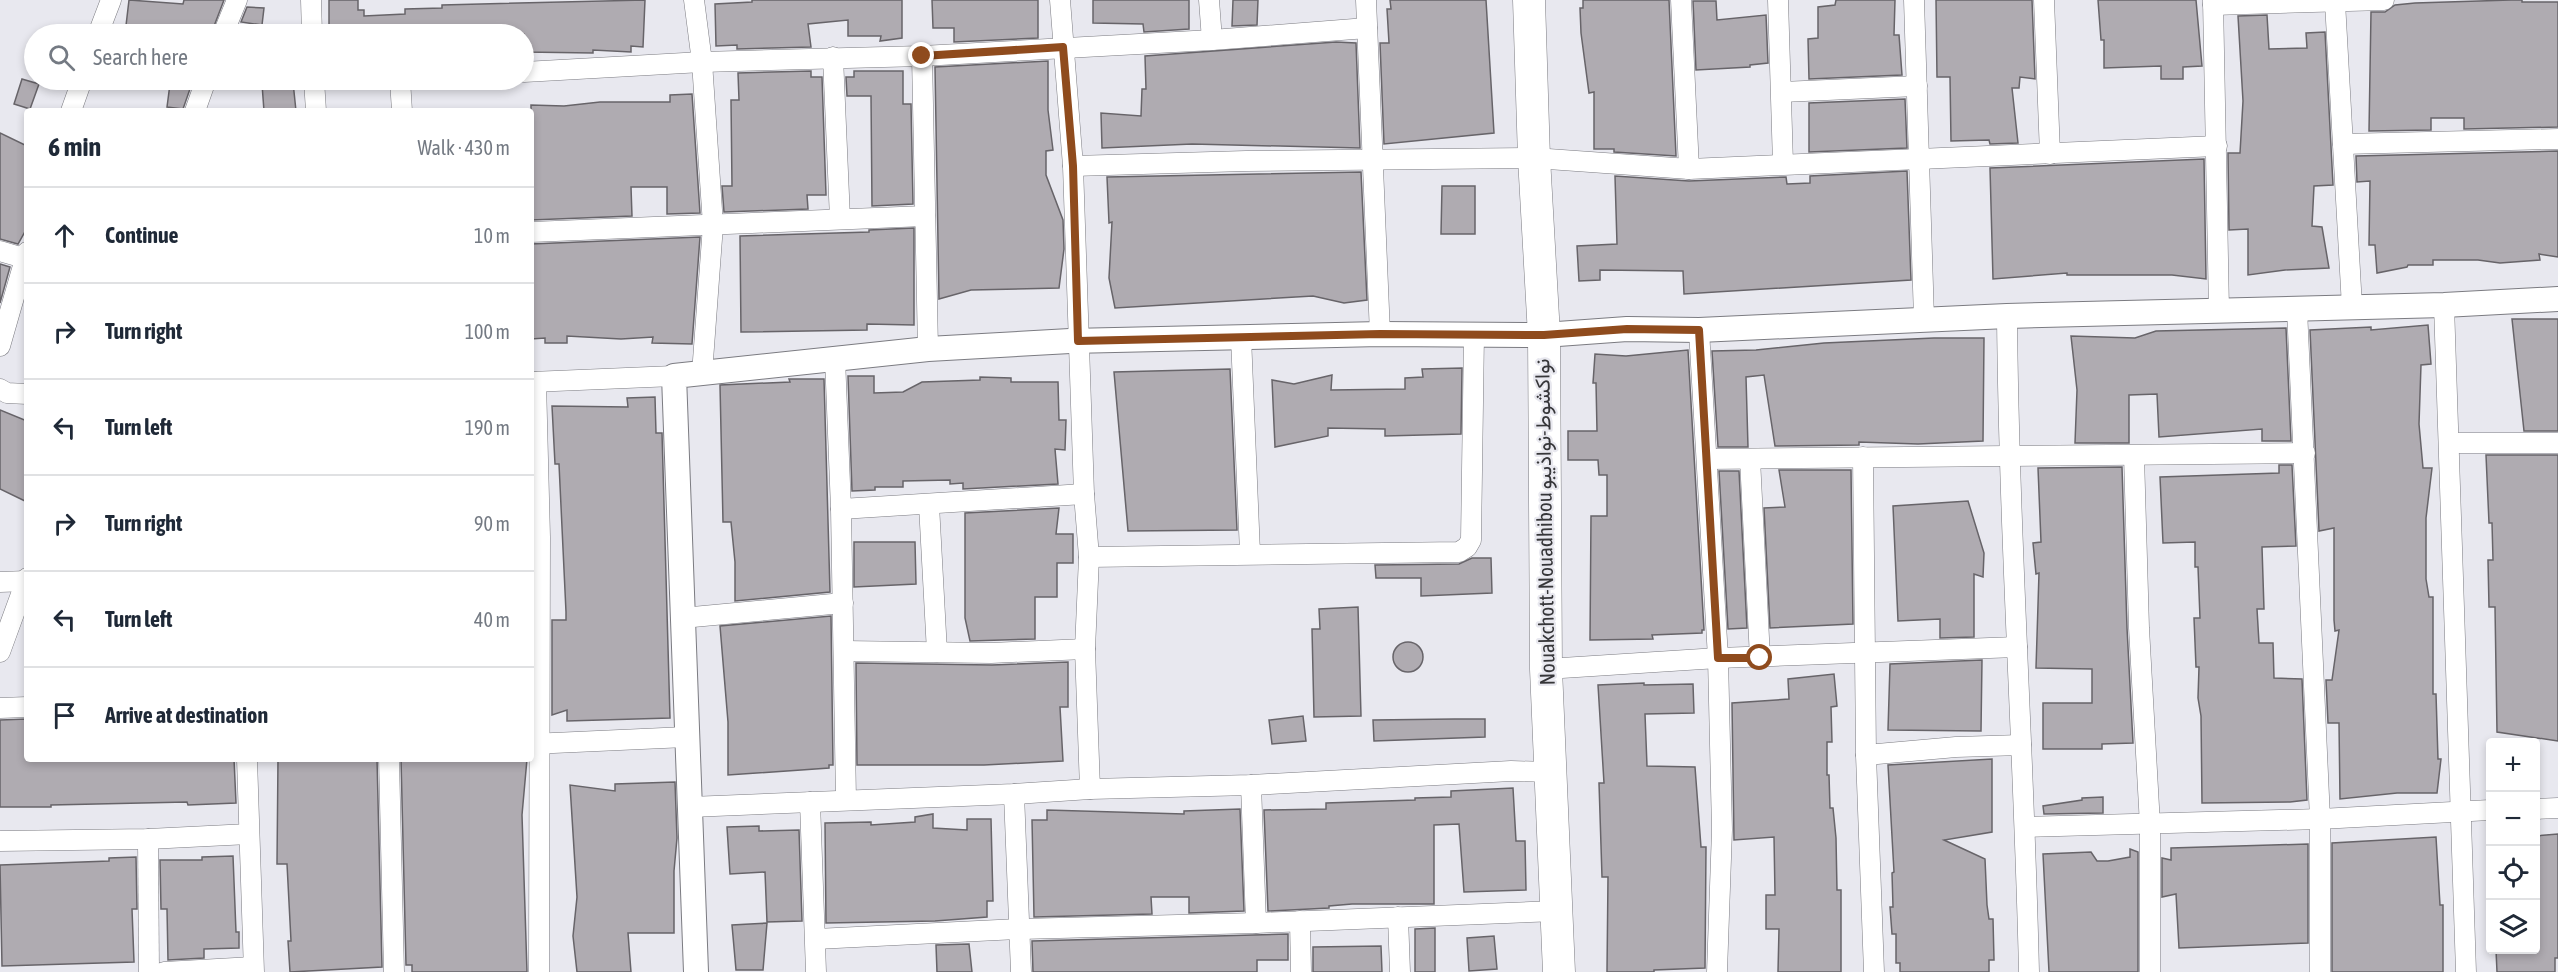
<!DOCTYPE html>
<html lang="en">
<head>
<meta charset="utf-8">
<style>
	body { margin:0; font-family:"Asap Condensed",Vazirmatn,sans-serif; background:#f6f6f7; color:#1f2937 }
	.controls { position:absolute; right:18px; bottom:18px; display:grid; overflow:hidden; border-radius:6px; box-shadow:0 3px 9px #0003 }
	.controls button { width:54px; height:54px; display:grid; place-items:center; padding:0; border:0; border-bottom:2px solid #e0e1e3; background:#fff; color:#1f2937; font:30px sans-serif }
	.stop { position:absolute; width:18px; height:18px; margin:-14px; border:4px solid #8f4b1d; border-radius:50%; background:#fff }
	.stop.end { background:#8f4b1d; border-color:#fff; box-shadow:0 2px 6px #0008 }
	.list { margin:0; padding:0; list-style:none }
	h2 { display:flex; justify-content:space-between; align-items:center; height:78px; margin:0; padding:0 24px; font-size:26px }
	h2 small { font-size:20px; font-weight:400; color:#747a83 }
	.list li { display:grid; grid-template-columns:39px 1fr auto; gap:18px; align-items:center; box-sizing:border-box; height:96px; padding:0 24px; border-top:2px solid #e0e1e3 }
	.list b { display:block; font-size:22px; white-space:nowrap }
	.list em { font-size:20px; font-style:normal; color:#747a83 }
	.icon { flex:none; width:33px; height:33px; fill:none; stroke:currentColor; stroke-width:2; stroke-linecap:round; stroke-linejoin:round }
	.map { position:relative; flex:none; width:2558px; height:972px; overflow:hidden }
	.search { position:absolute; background:#fff; box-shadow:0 3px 9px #0003; left:24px; top:24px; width:510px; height:66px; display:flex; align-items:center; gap:15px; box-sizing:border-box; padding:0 21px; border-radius:33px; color:#747a83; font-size:22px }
	.panel { position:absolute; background:#fff; box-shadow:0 3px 9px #0003; left:24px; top:108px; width:510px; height:654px; border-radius:6px }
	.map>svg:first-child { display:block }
	.building { fill:#afabb1; stroke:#676469; stroke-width:1.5 }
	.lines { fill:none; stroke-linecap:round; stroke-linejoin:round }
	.minor-casing { stroke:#7b7b81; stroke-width:21 }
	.tertiary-casing { stroke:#7b7b81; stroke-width:26 }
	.trunk-casing { stroke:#7b7b81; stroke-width:33 }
	.minor { stroke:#fff; stroke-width:20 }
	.tertiary { stroke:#fff; stroke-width:24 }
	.trunk { stroke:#fff; stroke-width:32 }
	.route { stroke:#8f4b1d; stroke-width:8 }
	.labels { text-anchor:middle; stroke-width:4.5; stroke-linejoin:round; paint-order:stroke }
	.street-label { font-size:21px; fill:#363639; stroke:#e8e8ef }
</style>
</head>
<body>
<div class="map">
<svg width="2558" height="972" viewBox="0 0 2558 972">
	<rect width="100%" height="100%" fill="#e8e8ef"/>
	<g class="building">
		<path d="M129,0L183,4L184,0H224L211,34H125Z"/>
		<path d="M329,0H358V10H364V16L405,14V9L442,8V5L645,0L643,47L631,46V52L593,50V53L524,52V34H329Z"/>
		<path d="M752,0H902V38L880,41L881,36H848V20L808,24L811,47L737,49V45L716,46L715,4L752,2Z"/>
		<path d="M932,0H1038V38L954,42V28H933Z"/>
		<path d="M1093,0H1189V29L1144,32L1143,24L1093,23Z"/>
		<path d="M1233,0H1258L1257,25L1232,26Z"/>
		<path d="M1390,0H1486L1494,133L1384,144L1380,43H1389L1387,9H1391Z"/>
		<path d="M1583,0H1669L1676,156L1614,152V149H1594V92L1589,93L1581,33L1580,8H1583Z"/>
		<path d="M1836,0H1895L1894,35H1899L1902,75L1809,79L1808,39L1818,38V7L1835,5Z"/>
		<path d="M1936,0H2032L2035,79L2020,77L2019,88H2012L2018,143L1990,144L1989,140L1951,141L1950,77H1937Z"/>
		<path d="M2098,0H2196L2202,66L2183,67V79H2161V66L2104,68V40H2101Z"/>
		<path d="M2511,0H2522V2H2558V127L2464,129V118H2431V130L2369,131L2371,12H2385L2395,5L2415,3Z"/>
		<path d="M1693,1H1716L1717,20L1766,15L1768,63L1750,65V67L1696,70Z"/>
		<path d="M247,7L264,8L262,25L241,22Z"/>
		<path d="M2267,15L2269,49L2307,48L2306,33L2325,32L2333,185L2314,186L2312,226L2322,227L2329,268L2285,270L2248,275V229L2229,230L2228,153H2240L2243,101L2238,16Z"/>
		<path d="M1336,42L1356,43L1360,148L1192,144L1102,148L1101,113L1141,116L1142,89H1146L1145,56Z"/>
		<path d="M1048,61V110L1053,150L1046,151V175L1063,220L1064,249L1059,288L971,290L939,299L935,67Z"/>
		<path d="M811,71V77H822L826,195H807L808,209L724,212L722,186H732L731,100H739L738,73Z"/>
		<path d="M854,71H903V104H911L913,204L872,206L871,96H847L846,77H854Z"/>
		<path d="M22,79L39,84L30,109L14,104Z"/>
		<path d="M293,82L296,111H264L262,84Z"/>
		<path d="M170,84L191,86L183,109L167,107Z"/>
		<path d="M692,94L700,213L667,214V187H631L632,216L531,220V105L564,106L600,102H670V95Z"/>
		<path d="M1905,99L1907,148L1809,152V103Z"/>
		<path d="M0,133L27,146V228L18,244L0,239Z"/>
		<path d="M2558,151V257L2539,254L2540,260L2500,263L2478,260H2433V265H2408L2407,267L2377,273L2375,245H2369L2370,181L2357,182L2356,156Z"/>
		<path d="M2204,159L2206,279L2172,275H2067V273L1993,279L1990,168Z"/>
		<path d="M1907,171L1911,280L1684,294L1683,271L1600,270V280L1579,281L1577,246L1617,244L1615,176L1689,181L1786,177L1787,184L1810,183V176Z"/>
		<path d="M1361,172L1367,300L1344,303L1313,296L1115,308L1109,278L1112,222L1109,223L1107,177Z"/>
		<path d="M1442,186H1475V234H1441Z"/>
		<path d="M914,228V325L867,324V330L741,332L740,236L869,232V230Z"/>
		<path d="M700,237L692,344L652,343L653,337L621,339L567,336V343H545V338L531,339V244Z"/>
		<path d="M0,264L10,267L0,303Z"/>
		<path d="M2512,319H2558V431H2524Z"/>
		<path d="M2428,325L2431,364L2421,365L2419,424L2423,468H2432L2426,518V579L2429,597H2433V694H2436L2438,759H2441L2437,793H2397L2340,799L2339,723H2328L2326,680H2332L2339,630L2335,631L2334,620V528L2319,531L2310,330L2371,327V330Z"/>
		<path d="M2286,328L2291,441H2262V429L2159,437L2157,394L2129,395V443H2075L2077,390L2071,336L2135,338L2156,331Z"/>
		<path d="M1934,338H1984L1983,441L1918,444L1859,442V445L1775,446L1764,375L1746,377L1748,447H1718L1712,351L1756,350L1824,343Z"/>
		<path d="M1688,350L1704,630H1702V633L1652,635L1653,639L1590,640L1591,516H1607V475H1599L1598,460H1568V431H1597L1596,383H1593L1595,354L1626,356Z"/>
		<path d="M1462,368L1461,434L1385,436V429L1328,428V436L1275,447L1272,380L1294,384L1332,375L1331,390L1405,389V378L1423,377L1422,369Z"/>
		<path d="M1230,369L1237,530L1128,531L1114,372Z"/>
		<path d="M848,376H874V393L903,392L922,382L980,380V377L1011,378V382H1058L1059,420H1066L1065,450L1055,449L1058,484L963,489V483L950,484V480L903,481V487H875V490L852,491Z"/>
		<path d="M789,379H824L830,592L735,601V562L731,522H723L720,385L790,382Z"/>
		<path d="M655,397L656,433H662L670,718L567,721V710L552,715V620H566V612L559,464H555L552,406L628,407L627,398Z"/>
		<path d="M0,410L27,421V502L0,489Z"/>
		<path d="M2486,455H2558V741L2497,732L2495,607H2489L2488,560H2493L2492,523H2489Z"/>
		<path d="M2279,465H2292L2296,546L2262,547L2264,609H2257L2259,643H2273L2274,678L2302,679L2307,800L2290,802L2202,803L2201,716L2198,698L2199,667H2196L2194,618H2200L2198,567H2195V542L2163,543L2160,477L2279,473Z"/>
		<path d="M2122,467L2127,628L2133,743L2102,744V749H2043V703H2092V669L2036,668L2039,573L2036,574L2033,543L2041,542L2038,468Z"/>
		<path d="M1779,470H1851L1853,624L1770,628L1764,508L1785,507Z"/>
		<path d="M1719,471H1739L1747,628L1728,629Z"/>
		<path d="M1968,501L1984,553L1983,577L1974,574V637L1940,638V619L1898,621L1893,506Z"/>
		<path d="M1059,508L1056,534H1073V563H1057V597H1035V639L970,641L965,618V513Z"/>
		<path d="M854,542H915L916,584L854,587Z"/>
		<path d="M1472,558H1491L1492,593L1421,596V578H1376L1375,565L1459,564Z"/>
		<path d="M1358,607L1361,716L1314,717L1312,629H1320L1319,609Z"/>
		<path d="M831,616L833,765H829V768L728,775V722L720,626Z"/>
		<circle cx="1408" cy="657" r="15"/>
		<path d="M1982,660L1981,731L1888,730L1890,664Z"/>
		<path d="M1068,662V707H1060L1063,761L984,765H857L856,663L992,665Z"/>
		<path d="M1834,674L1837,706L1831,707L1832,742H1827V775H1829L1830,808H1833L1836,838L1837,890H1841V972H1778L1779,929H1766V895H1775L1774,837L1734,840L1732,703L1789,699L1788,679Z"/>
		<path d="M1644,683V685L1693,684L1694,713L1645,714L1647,766L1695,767L1701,847H1706L1705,968L1654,970V972H1607L1608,877H1602L1599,783H1604L1598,685Z"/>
		<path d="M1303,716L1306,741L1272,744L1269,720Z"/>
		<path d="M27,719V759H234L236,803L188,805L187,802L51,805V807H0V720Z"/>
		<path d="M1455,719H1485V737L1374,741L1373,720Z"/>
		<path d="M278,759H377L382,967L290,972L288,941H291L287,864H277Z"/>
		<path d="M401,759H527L522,815L527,972H412V965H406Z"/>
		<path d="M1992,759V832L1944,840L1985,859L1987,905L1989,919H1993L1994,960H1989V972H1900V963H1896V934H1892L1890,907H1893L1892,873L1894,872L1888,765Z"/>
		<path d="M675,782L677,838L674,871V933H628L631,972H577L573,936L577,897L570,785L615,791V784Z"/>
		<path d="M1513,788L1516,841H1525L1526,890L1464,892L1459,824L1434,825V904H1352L1329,906V908L1268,911L1264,810L1326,809V803L1415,800V798L1451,797V791Z"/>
		<path d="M2103,797V813L2044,814L2043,806L2082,800V798Z"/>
		<path d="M1240,809L1244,911L1189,913V897H1151L1152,914L1034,917L1032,820H1047V810L1184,814V811Z"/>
		<path d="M933,814V828L967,830V819H991L993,901H987V917L935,921L826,923L825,823L871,822V825L915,822V817Z"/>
		<path d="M759,826V831L799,830L802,921L767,922L765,872L730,874L727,827Z"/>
		<path d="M2558,834V958H2555V972H2497L2496,950H2535V836Z"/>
		<path d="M2436,837L2440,905H2443V972H2332V843Z"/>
		<path d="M2308,844V943L2179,948L2176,894L2162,897V858L2171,860V848Z"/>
		<path d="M2130,849L2138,852V972H2049L2043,854L2091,852L2097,861H2108L2130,857Z"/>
		<path d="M233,856L236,932H239V948L204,949V958L168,960L167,909H161L160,860H202V857Z"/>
		<path d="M136,857L137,909H132L134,962L2,966L0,865L109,861V858Z"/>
		<path d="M767,923L763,970H736L732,925Z"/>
		<path d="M1435,928V972H1415V929Z"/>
		<path d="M1288,934V960H1257V972H1033L1032,941Z"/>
		<path d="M1494,936L1497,969L1469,971L1467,938Z"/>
		<path d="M969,944L972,972H937L936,945Z"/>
		<path d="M1381,946L1382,972H1313V947Z"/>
	</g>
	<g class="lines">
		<defs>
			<g id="minor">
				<path d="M311,0L312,34"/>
				<path d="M694,0L702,62L713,225L702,374"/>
				<path d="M1060,0L1073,166L1084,494L1089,557L1085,649L1090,789"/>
				<path d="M1209,0L1212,40"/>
				<path d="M1366,0L1380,334"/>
				<path d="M1681,0L1689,169"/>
				<path d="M1778,0L1783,164"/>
				<path d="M1914,0L1924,319"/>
				<path d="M2044,0L2050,154"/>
				<path d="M2213,0L2219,311"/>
				<path d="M2335,2L2352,307"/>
				<path d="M2213,5L2384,0"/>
				<path d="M98,34L111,0"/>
				<path d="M223,34L237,0"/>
				<path d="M922,56L928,349"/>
				<path d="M833,57L840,219"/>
				<path d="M524,72L702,62L922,56L1212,40L1367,28"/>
				<path d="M314,80L316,111"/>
				<path d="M400,80L402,111"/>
				<path d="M1782,92L1917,86"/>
				<path d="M71,111L82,80"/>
				<path d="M195,111L206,80"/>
				<path d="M2343,144L2558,139"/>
				<path d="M1073,166L1246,161L1534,158L1689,169L2217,146"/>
				<path d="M531,232L925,216"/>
				<path d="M0,251L27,259"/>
				<path d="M2444,305L2466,972"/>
				<path d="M2297,309L2320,819V972"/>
				<path d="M2007,316C2009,535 2024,753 2029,972"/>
				<path d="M1699,330L1718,658L1722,830L1717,972"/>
				<path d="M1241,337L1250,553"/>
				<path d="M0,346L27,252"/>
				<path d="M835,358L841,509L846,800"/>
				<path d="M531,382L674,376"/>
				<path d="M536,382L540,537L539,972"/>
				<path d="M0,389L7,393L27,394"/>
				<path d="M2450,443H2558"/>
				<path d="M2134,456L2139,628L2150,825V972"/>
				<path d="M1863,457L1866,755L1874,972"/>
				<path d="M1708,459L2305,453"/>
				<path d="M1750,459L1760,658"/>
				<path d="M929,505L937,652"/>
				<path d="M841,509L1084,494"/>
				<path d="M1089,557L1459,552L1467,547L1471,540L1474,334"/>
				<path d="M0,582L27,581"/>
				<path d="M682,618L843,603"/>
				<path d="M844,651L991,653L1085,649"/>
				<path d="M0,652L27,578"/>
				<path d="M1546,669L1718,658L2017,647"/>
				<path d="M0,708L27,707"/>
				<path d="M531,744L686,737"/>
				<path d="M1866,755L1956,747L2021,745"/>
				<path d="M247,759L254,972"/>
				<path d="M389,759L394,972"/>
				<path d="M1251,785L1256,923"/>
				<path d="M1014,794L1021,972"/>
				<path d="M810,802L816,972"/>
				<path d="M690,807L1014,794L1090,789L1251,785L1511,771L1550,772"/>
				<path d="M2536,809L2558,808"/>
				<path d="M2026,827L2320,819L2490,810"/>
				<path d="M148,839L149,972"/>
				<path d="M0,841L148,839L249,834"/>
				<path d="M1398,917L1400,972"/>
				<path d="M1300,921L1301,972"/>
				<path d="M816,939L1020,929L1256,923L1557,911"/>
				<path d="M164,972L253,967"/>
			</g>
			<path id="tertiary" d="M696,972L674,376L928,349L1070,341L1380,334L1544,335L1627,329L1699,330L2007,316L2444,305L2558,299"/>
			<path id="trunk" d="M1529,0L1534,158L1544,335L1546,669L1559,972"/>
		</defs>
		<use href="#minor" class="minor-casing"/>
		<use href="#tertiary" class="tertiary-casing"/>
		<use href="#trunk" class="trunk-casing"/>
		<use href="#minor" class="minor"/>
		<use href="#tertiary" class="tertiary"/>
		<use href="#trunk" class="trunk"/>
	</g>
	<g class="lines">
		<path class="route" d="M922,56L1063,47L1073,166L1078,341L1380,334L1544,335L1627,329L1699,330L1718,658H1760"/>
	</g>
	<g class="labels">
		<g class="street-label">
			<text transform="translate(1545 522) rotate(-91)" y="7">Nouakchott-Nouadhibou نواكشوط-نواذيبو</text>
		</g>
	</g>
</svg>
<div class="controls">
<button>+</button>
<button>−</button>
<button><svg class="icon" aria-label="locate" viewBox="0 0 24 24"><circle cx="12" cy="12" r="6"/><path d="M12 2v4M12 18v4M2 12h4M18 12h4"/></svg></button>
<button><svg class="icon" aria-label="layers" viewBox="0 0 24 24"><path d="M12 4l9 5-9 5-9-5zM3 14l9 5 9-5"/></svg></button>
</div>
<div class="stop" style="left:1760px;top:658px"></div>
<div class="stop end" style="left:922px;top:56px"></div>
<div class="search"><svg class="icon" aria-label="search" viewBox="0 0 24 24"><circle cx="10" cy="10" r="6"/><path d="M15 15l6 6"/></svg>Search here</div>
<section class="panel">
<h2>6 min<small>Walk · 430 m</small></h2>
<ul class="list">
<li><svg class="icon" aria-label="ahead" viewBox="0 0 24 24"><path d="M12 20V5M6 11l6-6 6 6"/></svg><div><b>Continue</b></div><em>10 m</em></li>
<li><svg class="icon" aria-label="right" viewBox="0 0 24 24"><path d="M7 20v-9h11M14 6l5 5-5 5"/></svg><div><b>Turn right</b></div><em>100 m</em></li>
<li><svg class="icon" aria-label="left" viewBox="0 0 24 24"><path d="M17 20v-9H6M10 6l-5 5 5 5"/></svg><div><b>Turn left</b></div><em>190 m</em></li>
<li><svg class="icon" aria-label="right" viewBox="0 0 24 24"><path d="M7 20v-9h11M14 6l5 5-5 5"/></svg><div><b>Turn right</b></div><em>90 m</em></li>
<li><svg class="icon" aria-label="left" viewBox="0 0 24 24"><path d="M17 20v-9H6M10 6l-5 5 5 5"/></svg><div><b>Turn left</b></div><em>40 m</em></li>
<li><svg class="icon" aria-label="arrive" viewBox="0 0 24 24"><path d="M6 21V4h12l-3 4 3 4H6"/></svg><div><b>Arrive at destination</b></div></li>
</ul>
</section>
</div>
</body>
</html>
